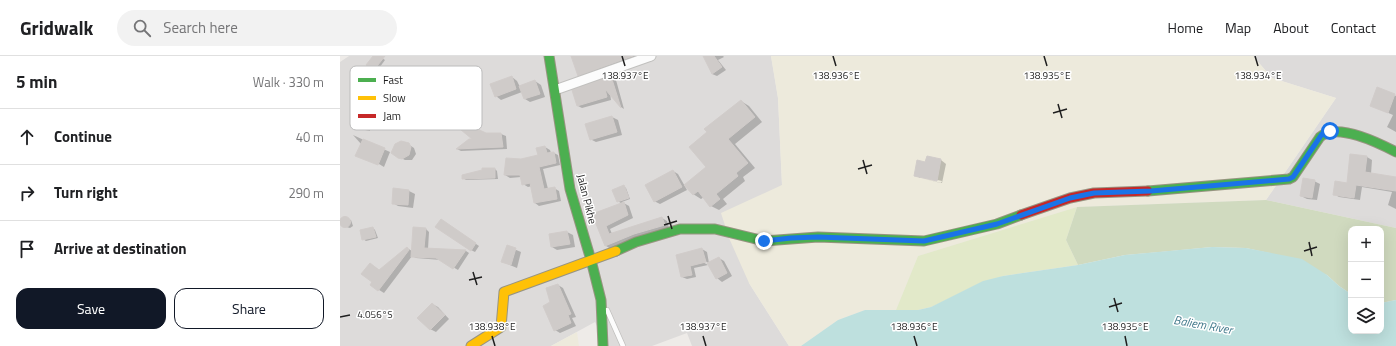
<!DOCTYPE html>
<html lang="en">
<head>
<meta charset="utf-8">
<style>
	body { margin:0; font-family:"Titillium Web",sans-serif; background:#f2f2f2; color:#202124 }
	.controls { position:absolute; right:12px; bottom:12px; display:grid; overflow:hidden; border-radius:8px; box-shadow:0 4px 16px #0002 }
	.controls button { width:36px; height:36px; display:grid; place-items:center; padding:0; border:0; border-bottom:1px solid #e0e0e0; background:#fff; color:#202124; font:20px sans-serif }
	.stop { position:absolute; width:12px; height:12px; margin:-9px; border:3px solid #1a73e8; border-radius:50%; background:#fff }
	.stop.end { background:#1a73e8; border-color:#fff; box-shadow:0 1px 4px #0008 }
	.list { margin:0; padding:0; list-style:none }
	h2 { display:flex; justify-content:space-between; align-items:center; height:52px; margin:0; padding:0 16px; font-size:17px }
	h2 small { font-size:13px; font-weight:400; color:#757577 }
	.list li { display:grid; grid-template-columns:26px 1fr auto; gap:12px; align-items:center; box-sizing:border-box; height:56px; padding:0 16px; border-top:1px solid #e0e0e0 }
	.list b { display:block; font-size:15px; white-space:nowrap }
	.list em { font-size:13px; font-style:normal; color:#757577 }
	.actions { display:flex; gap:8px; padding:12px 16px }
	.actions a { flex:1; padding:9px 0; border:1px solid #111827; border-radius:12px; text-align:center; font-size:14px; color:#111827 }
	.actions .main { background:#111827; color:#fff }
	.icon { flex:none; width:22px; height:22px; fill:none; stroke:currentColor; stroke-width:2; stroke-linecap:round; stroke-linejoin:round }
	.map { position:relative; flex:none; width:1056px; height:290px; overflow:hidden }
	header { display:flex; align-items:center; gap:24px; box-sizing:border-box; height:56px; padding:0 20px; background:#fff; border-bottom:1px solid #e0e0e0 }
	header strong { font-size:19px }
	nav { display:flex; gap:22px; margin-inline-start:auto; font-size:14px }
	.search { width:280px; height:36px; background:#f2f2f2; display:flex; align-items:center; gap:10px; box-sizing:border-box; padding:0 14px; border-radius:22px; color:#757577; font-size:15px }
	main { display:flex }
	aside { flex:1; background:#fff }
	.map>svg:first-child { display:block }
	.residential { fill:#dddbda }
	.farmland { fill:#edeadc }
	.grass { fill:#e2e9c9 }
	.forest { fill:#d0dabf }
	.water { fill:#bee0de }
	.shadow { fill:#0003 }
	.building { fill:#cfcbc9; stroke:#d1ccca }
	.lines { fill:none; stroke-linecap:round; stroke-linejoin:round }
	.lane-casing { stroke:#c1c0be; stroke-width:6 }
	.street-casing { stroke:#c1c0be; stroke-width:11 }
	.fast-casing { stroke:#989481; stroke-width:11 }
	.slow-casing { stroke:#989481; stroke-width:11 }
	.jam-casing { stroke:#989481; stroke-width:11 }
	.lane { stroke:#fcfcfc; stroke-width:4.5 }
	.street { stroke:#fcfcfc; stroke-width:9 }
	.fast { stroke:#4caf50; stroke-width:9 }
	.slow { stroke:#ffc107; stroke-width:9 }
	.jam { stroke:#c62828; stroke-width:9 }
	.route { stroke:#1a73e8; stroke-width:5 }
	.ticks { fill:none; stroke:#1f1f1f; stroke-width:1.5 }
	.labels { text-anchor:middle; stroke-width:3; stroke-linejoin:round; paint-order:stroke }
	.street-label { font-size:11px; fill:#1f1f1f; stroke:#fff }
	.water-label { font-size:12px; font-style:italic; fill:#437a8c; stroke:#fff }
	.key { fill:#fff; stroke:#bcbcbc; stroke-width:1 }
	.key-label { font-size:11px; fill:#1f1f1f }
	.ticks-label { font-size:10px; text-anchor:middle; fill:#1f1f1f; stroke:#fff; stroke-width:3; stroke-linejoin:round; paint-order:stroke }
</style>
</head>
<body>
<header>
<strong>Gridwalk</strong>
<div class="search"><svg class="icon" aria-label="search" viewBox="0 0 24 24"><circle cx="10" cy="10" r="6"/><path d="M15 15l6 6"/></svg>Search here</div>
<nav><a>Home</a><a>Map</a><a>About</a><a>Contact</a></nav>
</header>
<main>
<aside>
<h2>5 min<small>Walk · 330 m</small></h2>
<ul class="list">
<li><svg class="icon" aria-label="ahead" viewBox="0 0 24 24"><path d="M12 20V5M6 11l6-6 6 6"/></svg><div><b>Continue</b></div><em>40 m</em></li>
<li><svg class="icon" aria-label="right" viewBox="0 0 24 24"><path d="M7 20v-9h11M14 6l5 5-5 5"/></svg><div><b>Turn right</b></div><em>290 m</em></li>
<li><svg class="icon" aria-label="arrive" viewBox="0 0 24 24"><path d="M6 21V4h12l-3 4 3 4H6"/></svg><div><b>Arrive at destination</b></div></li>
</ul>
<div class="actions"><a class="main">Save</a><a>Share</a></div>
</aside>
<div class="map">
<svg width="1056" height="290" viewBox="0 0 1056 290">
	<rect width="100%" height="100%" fill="#eeebe8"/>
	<g class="residential">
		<path d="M9,0H431L438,42L442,129L409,227L449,290H352L347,277L312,290H267L255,266L211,290H0V6Z"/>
		<path d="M913,0H1056V172L926,144L996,42L932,22Z"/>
	</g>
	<g class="farmland">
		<path d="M431,0H913L932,22L996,42L926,144L737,151L578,200L556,254H525L498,264L461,290H449L409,227L389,182L381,157L442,129L438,42Z"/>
		<path d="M237,276L239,290H211Z"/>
	</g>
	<path class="grass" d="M737,151L726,184L738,209L663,220L591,251L578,254H556L578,200Z"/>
	<path class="forest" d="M926,144L1056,172V244L1041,247V173H1011V238L999,230L987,219L929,197L906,192L872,191L820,196L785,199L738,209L726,184L737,151Z"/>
	<path class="water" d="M872,191L906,192L962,203L987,219L999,230L1011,238V275H1041V247L1056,244V290H461L498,264L525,254H578L591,251L643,225L663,220L738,209L785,199Z"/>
	<g class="shadow">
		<path d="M34,0H39L45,4L37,15L28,8Z"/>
		<path d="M232,0H311L246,23L239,19Z"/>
		<path d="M364,0H383L384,1L378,4L386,14L377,20L372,18Z"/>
		<path d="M172,21L177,25L180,31L195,25L201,29L205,41L190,46L185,43L182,36L161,44L156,40Z"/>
		<path d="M271,22L276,24L284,53L281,51L270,37L271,44L242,52L238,50Z"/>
		<path d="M1038,32L1056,40V76L1047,71L1053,59L1037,52Z"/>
		<path d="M401,45L409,50L422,66L395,88L415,112L403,121L405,125L383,143L387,148L379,154L371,150L364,141L361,143L353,138L367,112L368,77Z"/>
		<path d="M272,61L278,64L282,79L256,86L250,83Z"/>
		<path d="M18,62L31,64L30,75L15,72Z"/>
		<path d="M146,78H161L166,80L167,93L121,95L117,93L129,84H135Z"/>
		<path d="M13,79L50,96L44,111L39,108Z"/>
		<path d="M65,86L74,92L76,98L72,104H65L59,101Z"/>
		<path d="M205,91L210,94L211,97H214L218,99L220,109L203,113L208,133L214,132L219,135L221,145L199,150L195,147L192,130L188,131L183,128L181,121L170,122L165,119L181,104L199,100Z"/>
		<path d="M587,101L601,104L606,108L602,127L580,122L601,127L602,125L580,120V122L575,119L586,107Z"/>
		<path d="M1027,101L1032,104L1031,118L1056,122V153L1048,149L1052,136L1022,131L1020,144L999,141L994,138L1007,128Z"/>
		<path d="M155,113L157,115L158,123L126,124L123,122Z"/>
		<path d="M333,115L338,118L347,134L320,148L314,145Z"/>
		<path d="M974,125L980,128L977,144L967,143L961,140Z"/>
		<path d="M283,130L286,132L290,143L282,146L289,150L293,162L270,173L272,178L322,162L327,165L329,172L271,193L266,190L253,158L282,148L278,145Z"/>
		<path d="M54,133L69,135L75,138L73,152L58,150L53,147Z"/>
		<path d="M3,163L11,164L13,170L10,172L3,170L1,166Z"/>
		<path d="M105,167L139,190L135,196L131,194Z"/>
		<path d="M33,172L35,174L38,182L26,185L23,183Z"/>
		<path d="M86,173L89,176L88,193L126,195L129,197L118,214L101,204L76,202L72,200L44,237L31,229L33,226L35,211L40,215L67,192L72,195Z"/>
		<path d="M227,176L233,179L235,191L217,194L212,191Z"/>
		<path d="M167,190L181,196L177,212L163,206Z"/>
		<path d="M362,193L367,196L369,207L379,202L384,205L392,220L382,226L377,222L368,207L362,203L361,205L368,209L354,212L356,221L347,223L342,221Z"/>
		<path d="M218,229L223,232L236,261L232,262L236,270L220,277L215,274L211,247Z"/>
		<path d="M92,248L98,251L109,263L96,276L90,273Z"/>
	</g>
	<g class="building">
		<path d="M33,0H45L34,14L26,9Z"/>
		<path d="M231,0H293L238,20Z"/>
		<path d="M363,0H374L382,11L372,18Z"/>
		<path d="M172,20L176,33L155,41L150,28Z"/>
		<path d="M271,20L281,52L265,33L267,41L237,50L232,34Z"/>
		<path d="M195,24L200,38L184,43L179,30Z"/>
		<path d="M1037,31L1055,38L1048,57L1030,50Z"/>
		<path d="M401,44L415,61L388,83L408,107L396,117L398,120L376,138L380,143L370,151L358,135L353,139L344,129L366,111L349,91L367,76L364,73Z"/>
		<path d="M272,60L277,76L250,84L245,68Z"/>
		<path d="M111,61L146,77H161L163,91L116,93L129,83H132L109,64Z"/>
		<path d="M23,83L45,92L38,109L15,100Z"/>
		<path d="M61,85L69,87L71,91L69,99L62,103L58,102L51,97L55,88Z"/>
		<path d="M205,90L207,97L214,96L216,107L199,111L204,133L215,131L217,143L194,147L190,127L182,129L180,119H164L166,102L181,103L198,99L196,92Z"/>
		<path d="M1010,98L1027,100L1025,116L1056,121V135L1016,129L1014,142L993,139L995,125L1007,127Z"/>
		<path d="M587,100L601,103L597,125L574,120L577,104L585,106Z"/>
		<path d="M142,112H155V122L122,123V119L142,114Z"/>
		<path d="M333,114L342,131L314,146L305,129Z"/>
		<path d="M963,122L975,124L972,142L960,140Z"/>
		<path d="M284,129L289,142L277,146L272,134Z"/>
		<path d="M53,132L69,134L68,149L52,148Z"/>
		<path d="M284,146L288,159L266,170L269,178L322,161L325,169L294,178L265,190L252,158Z"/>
		<circle cx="5" cy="166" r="5.5"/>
		<path d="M101,163L136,187L131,195L95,171Z"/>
		<path d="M33,171L36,181L22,184L20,174Z"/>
		<path d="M73,171L86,172L84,192L126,194L113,213L96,202L71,201Z"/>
		<path d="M227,175L230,188L211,191L209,178Z"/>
		<path d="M167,189L176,192L171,209L161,206Z"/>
		<path d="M67,191L69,194L38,235L30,229L32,226L21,218L30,207L39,214Z"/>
		<path d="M362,192L366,206L350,210L352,219L341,221L336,199Z"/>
		<path d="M379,201L387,217L376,223L367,207Z"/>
		<path d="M218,228L231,258L228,259L231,267L214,275L203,250L210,246L206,232Z"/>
		<path d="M92,247L105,259L90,274L77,262Z"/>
	</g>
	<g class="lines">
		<defs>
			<path id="lane" d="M267,254L283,290"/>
			<path id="street" d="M215,34L311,0"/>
			<g id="fast">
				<path d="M209,0L230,133L251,204L261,244L263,290"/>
				<path d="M808,135L949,123L953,121L980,81C996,66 1039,87 1056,96"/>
				<path d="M276,195L296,186L340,173H375L424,185L478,181L584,185L657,168L681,159"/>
			</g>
			<path id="slow" d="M131,290L161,271L164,236L276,195"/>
			<path id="jam" d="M681,159L730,142L754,137L808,135"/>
		</defs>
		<use href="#lane" class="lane-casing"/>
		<use href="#street" class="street-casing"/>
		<use href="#fast" class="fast-casing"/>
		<use href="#slow" class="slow-casing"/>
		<use href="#jam" class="jam-casing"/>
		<use href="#lane" class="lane"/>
		<use href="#street" class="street"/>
		<use href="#fast" class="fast"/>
		<use href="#slow" class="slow"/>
		<use href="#jam" class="jam"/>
	</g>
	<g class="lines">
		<path class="route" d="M424,185L451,182L478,181L584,185L657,168L730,142L754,137L811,135L949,123L953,121L982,78L990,75"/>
	</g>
	<path class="ticks" d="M282,0L285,10M493,0L496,10M704,0L707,10M915,0L918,10M718,48L722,62M713,57L727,53M523,104L527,118M518,113L532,109M328,160L332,173M324,169L337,165M969,186L972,200M964,195L977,191M133,216L137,229M129,224L142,221M774,242L778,256M769,251L782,247M0,261L10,259M152,280L155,290M363,280L366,290M574,280L577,290M785,280L787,290"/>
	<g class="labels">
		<g class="street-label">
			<text transform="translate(247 143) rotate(76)" y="4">Jalan Pikhe</text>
		</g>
		<g class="water-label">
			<text transform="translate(863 269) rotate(10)" y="4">Baliem River</text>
		</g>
	</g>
	<rect x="10" y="10" width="132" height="64" rx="6" class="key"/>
	<rect x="18" y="22" width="18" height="4" fill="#4caf50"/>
	<rect x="18" y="40" width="18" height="4" fill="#ffc107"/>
	<rect x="18" y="58" width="18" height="4" fill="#c62828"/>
	<g class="key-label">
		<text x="43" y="28">Fast</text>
		<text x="43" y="46">Slow</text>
		<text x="43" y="64">Jam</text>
	</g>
	<g class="ticks-label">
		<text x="285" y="23">138.937°E</text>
		<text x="496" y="23">138.936°E</text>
		<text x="707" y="23">138.935°E</text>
		<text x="918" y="23">138.934°E</text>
		<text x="35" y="262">4.056°S</text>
		<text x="152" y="274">138.938°E</text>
		<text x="363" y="274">138.937°E</text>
		<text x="574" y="274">138.936°E</text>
		<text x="785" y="274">138.935°E</text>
	</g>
</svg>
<div class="controls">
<button>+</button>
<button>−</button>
<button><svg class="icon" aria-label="layers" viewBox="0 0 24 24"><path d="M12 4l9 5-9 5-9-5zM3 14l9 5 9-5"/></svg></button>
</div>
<div class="stop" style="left:990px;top:75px"></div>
<div class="stop end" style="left:424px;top:185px"></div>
</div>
</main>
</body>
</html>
